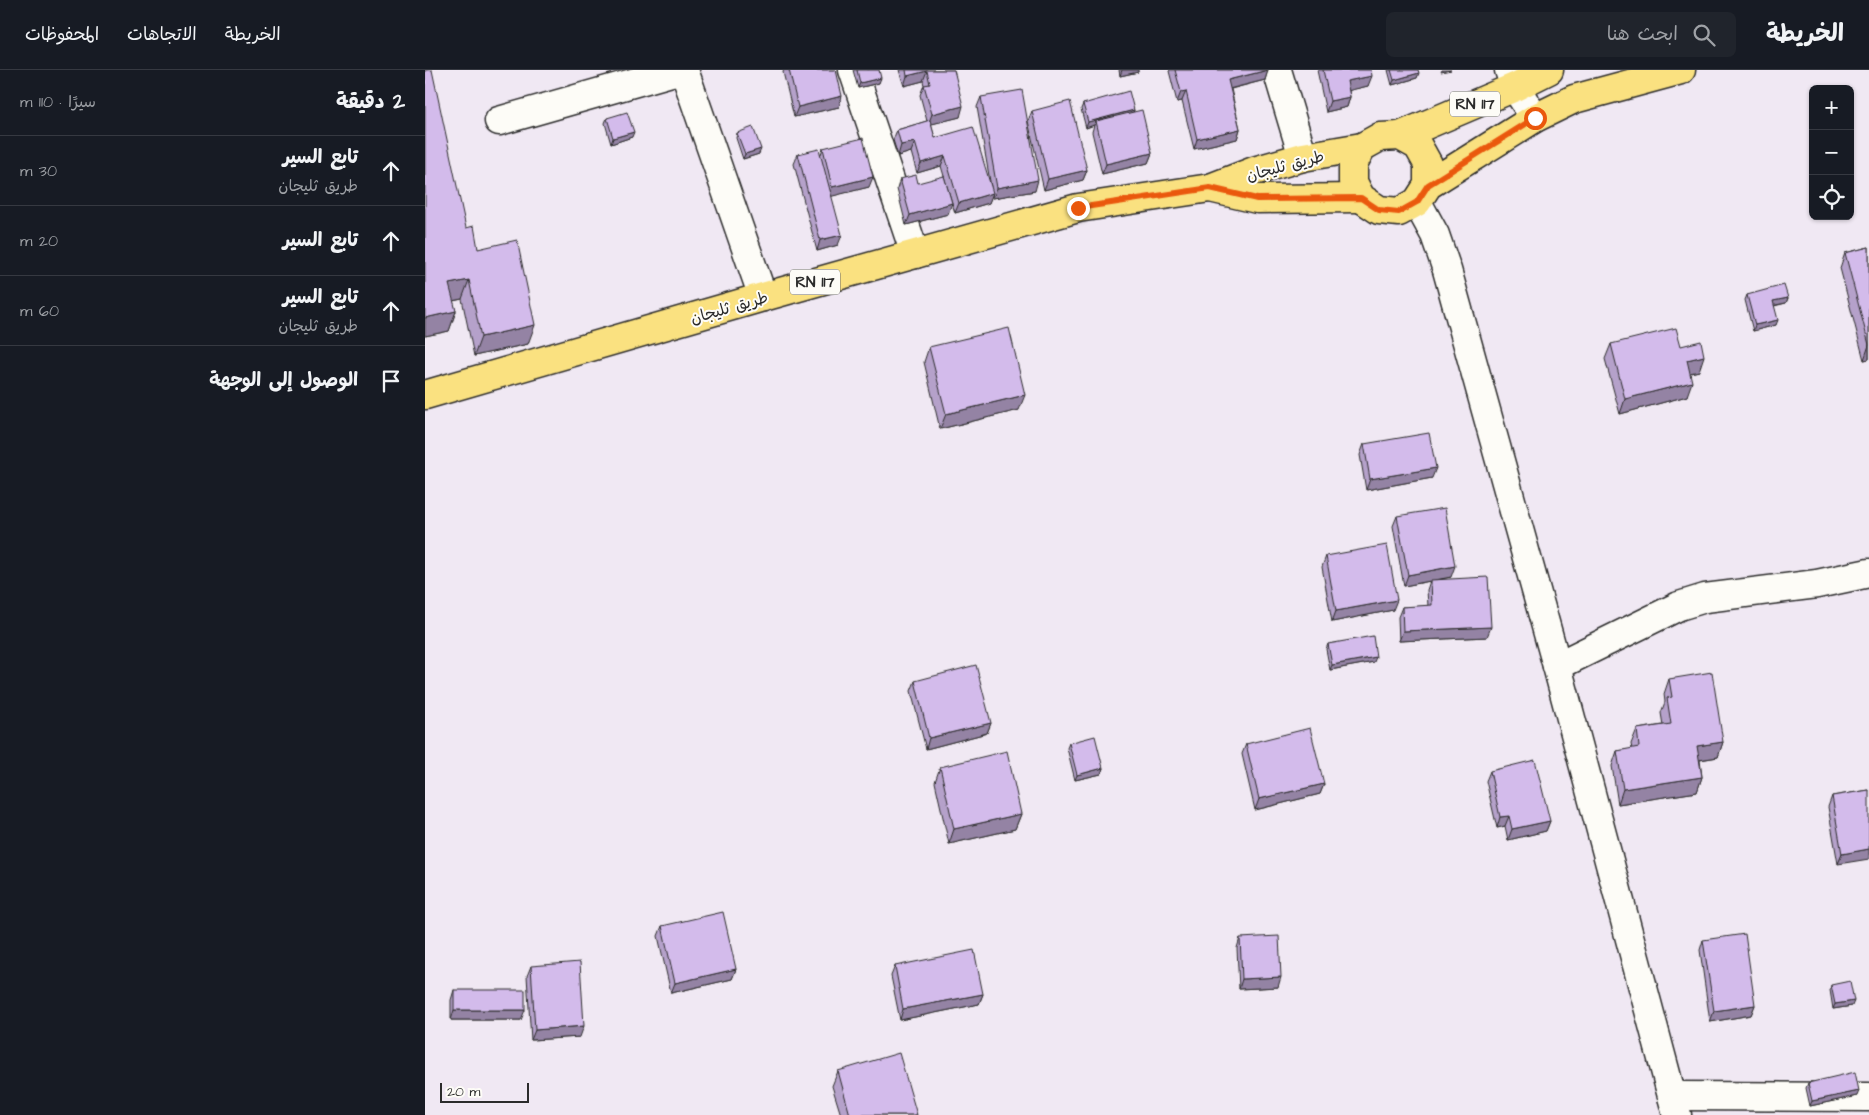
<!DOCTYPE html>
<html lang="ar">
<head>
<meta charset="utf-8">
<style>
	body { margin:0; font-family:"Architects Daughter","Playpen Sans Arabic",sans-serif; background:#20242c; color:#f1f3f6; direction:rtl }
	.controls { position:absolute; right:15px; top:15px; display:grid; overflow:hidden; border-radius:8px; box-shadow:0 1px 4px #0004 }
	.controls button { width:45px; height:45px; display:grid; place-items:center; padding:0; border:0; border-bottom:1px solid #363941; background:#171b24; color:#f1f3f6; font:25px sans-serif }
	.scale { position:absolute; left:15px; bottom:12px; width:89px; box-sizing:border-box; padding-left:5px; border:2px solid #2b2b2b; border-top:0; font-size:14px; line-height:18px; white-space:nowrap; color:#2b2b2b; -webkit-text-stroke:4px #fdfcf7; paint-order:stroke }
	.stop { position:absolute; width:15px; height:15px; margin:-11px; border:4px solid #ea580c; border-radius:50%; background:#fff }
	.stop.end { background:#ea580c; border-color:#fff; box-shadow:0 1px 5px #0008 }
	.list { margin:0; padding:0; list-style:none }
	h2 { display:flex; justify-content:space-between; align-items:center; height:65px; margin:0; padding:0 20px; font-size:21px }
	h2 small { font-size:16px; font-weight:400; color:#9ea1a6 }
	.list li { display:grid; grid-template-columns:32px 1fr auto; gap:15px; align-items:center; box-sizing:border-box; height:70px; padding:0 20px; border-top:1px solid #363941 }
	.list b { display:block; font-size:19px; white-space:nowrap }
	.list p { margin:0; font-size:16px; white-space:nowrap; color:#9ea1a6 }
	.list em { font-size:16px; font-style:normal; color:#9ea1a6 }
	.icon { flex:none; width:28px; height:28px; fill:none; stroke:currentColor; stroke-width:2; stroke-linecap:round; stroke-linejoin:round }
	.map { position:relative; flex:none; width:1444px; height:1045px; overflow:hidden; direction:ltr }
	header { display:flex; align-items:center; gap:30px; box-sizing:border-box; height:70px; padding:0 25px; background:#171b24; border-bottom:1px solid #363941 }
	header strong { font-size:24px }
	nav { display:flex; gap:28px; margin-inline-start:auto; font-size:18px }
	.search { width:350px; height:45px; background:#20242c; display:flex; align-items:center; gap:12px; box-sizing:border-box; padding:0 18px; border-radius:8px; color:#9ea1a6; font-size:19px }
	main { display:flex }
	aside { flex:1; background:#171b24 }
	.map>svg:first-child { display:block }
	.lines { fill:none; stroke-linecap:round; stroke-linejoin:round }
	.minor-casing { stroke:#2b2b2b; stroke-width:31 }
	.tertiary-casing { stroke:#2b2b2b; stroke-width:31 }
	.secondary-casing { stroke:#2b2b2b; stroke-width:31 }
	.primary-casing { stroke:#2b2b2b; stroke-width:31 }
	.minor { stroke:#fdfcf7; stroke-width:28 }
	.tertiary { stroke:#fdfcf7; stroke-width:28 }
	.secondary { stroke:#fdfcf7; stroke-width:28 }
	.primary { stroke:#fae180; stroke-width:28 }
	.wall { fill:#b5a1ca; stroke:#2b2b2b }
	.shaded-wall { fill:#9483a4; stroke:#2b2b2b }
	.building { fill:#d3bbeb; stroke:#2b2b2b }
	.route { stroke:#ea580c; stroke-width:6 }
	.labels { text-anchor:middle; stroke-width:4; stroke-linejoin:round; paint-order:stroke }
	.shield { fill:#fdfcf7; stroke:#6a6a68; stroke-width:1 }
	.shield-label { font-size:15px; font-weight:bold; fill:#2b2b2b }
	.street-label { font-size:16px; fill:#2b2b2b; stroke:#fdfcf7 }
</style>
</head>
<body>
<header>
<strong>الخريطة</strong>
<div class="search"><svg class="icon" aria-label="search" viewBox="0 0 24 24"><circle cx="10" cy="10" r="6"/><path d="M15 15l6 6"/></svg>ابحث هنا</div>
<nav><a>الخريطة</a><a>الاتجاهات</a><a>المحفوظات</a></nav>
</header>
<main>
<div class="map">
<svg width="1444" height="1045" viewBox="0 0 1444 1045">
	<rect width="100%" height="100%" fill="#f0e8f3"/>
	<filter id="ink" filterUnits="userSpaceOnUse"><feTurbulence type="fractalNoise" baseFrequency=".02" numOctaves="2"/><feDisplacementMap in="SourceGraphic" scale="10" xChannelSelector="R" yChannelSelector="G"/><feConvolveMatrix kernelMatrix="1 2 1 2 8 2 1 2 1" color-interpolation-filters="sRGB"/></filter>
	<g filter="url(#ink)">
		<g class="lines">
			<defs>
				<g id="minor">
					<path d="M259,0L338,227"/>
					<path d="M428,0L490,184"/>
					<path d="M852,0L878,87"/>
					<path d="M1084,0L1090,17L1110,48"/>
					<path d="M74,51L253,0"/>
					<path d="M1132,596L1254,536L1280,528L1392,514L1444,503"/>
				</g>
				<path id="tertiary" d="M1247,1026L1444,1027"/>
				<path id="secondary" d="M992,132L1010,165L1022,200L1132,596L1252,1045"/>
				<g id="primary">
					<path d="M975,66L1090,17L1124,0"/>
					<path d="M1003,115V94L993,76L975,66L955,67L937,77L928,94V112L936,128L954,140L974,142L992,132L1003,115L1110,48L1149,29L1256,0"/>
					<path d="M785,118L832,129L936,128"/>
					<path d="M0,325L338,227L653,138L785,118L829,101L878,87L937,77"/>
				</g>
			</defs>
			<use href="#minor" class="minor-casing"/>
			<use href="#tertiary" class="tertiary-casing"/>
			<use href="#secondary" class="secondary-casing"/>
			<use href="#primary" class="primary-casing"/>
			<use href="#minor" class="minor"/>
			<use href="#tertiary" class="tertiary"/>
			<use href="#secondary" class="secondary"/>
			<use href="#primary" class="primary"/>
		</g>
		<g class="wall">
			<path d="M359,0H411L414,37L369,47L358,2Z"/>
			<path d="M428,0H454V13L433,18Z"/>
			<path d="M474,0H529L535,47L506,54L510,68L566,117L552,37L556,27L610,121L568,128L567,124L564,133L530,143L516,96L492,103L486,82L473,86L468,70L472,60L502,51L495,25L499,15L498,11L479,16Z"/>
			<path d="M694,0H713V2L695,6Z"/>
			<path d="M745,0H843L840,10L806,19L815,59L812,69L769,79L757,31L752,32L744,1Z"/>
			<path d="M892,0H946L943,16L924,20L925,27L922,37L901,42Z"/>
			<path d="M963,0H993L992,8L967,15Z"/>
			<path d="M658,34L709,40L708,43L727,83L723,93L677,104L667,62L669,55L661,58L656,39Z"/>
			<path d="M607,41L662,100L658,110L619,120L603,51Z"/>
			<path d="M182,48L207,67L186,74L180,53Z"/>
			<path d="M312,63L334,84L318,89L311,68Z"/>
			<path d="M398,78L444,117L406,126L413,175L392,181L369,94L373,84H396Z"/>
			<path d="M475,109L493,113L523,144L481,155L472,119Z"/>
			<path d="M41,158L53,179L103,274L49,286L37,229L28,231L31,241L24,261L0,266Z"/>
			<path d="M1444,177V289L1439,290L1415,198L1420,183Z"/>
			<path d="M1322,225L1363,228L1361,233L1349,236L1351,255L1328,261L1320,230Z"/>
			<path d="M1186,274L1274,301L1265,303L1262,326L1195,344L1180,289Z"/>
			<path d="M504,277L594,340L515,359L499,292Z"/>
			<path d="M939,374L1007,408L941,420L935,385Z"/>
			<path d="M972,446L1026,507L1010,510L1062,567L974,571L973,547L977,537L1003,536L1002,520L1005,511L979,516L968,456Z"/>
			<path d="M901,486L968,540L907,552L897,497Z"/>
			<path d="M903,574L949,592L905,600L901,579Z"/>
			<path d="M1244,609L1298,672L1293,687L1275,690L1277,707L1272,722L1193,734L1187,696L1192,681L1207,679L1206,674L1212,659L1238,655L1236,643L1240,632L1239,624Z"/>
			<path d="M490,611L566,653L562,663L501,679L486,621Z"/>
			<path d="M644,673L678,698L676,704L650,710L642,678Z"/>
			<path d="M821,674L899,714L895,724L830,740L817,684Z"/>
			<path d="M515,697L596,744L590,759L524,774L510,712Z"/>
			<path d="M1065,701L1125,751L1121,761L1083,770L1080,756L1072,758L1061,711Z"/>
			<path d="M1444,720L1413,794L1403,737L1407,726Z"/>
			<path d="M237,856L311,899L307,909L246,923L233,866Z"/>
			<path d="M815,868L853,917L814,919L812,878Z"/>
			<path d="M1278,870L1330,935L1326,945L1285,952L1275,880Z"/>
			<path d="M106,896L155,967L106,970L102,906Z"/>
			<path d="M470,896L558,924L554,934L475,950L466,906Z"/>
			<path d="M1406,915L1427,936L1408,939L1405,920Z"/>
			<path d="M29,920L96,950H26V930Z"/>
			<path d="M413,1001L492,1045H416L407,1016Z"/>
			<path d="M1383,1013L1432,1026L1385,1036L1381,1018Z"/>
		</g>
		<g class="shaded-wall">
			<path d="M697,0H713V2L695,6Z"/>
			<path d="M843,0L840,10L800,20L803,10Z"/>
			<path d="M1017,0H1026L1016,2Z"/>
			<path d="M502,1L498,11L479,16L482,6Z"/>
			<path d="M994,3L992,8L967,15L969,10Z"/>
			<path d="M947,6L943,16L918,22L922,11Z"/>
			<path d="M456,8L454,13L433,18L435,13Z"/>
			<path d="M761,21L757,31L752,32L756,22Z"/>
			<path d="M417,26L414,37L369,47L373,37Z"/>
			<path d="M925,27L922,37L901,42L905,31Z"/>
			<path d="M538,36L535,47L503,55L507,44Z"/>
			<path d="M709,40L707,45L671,51L669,55L661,58L663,52Z"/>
			<path d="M815,59L812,69L769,79L772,69Z"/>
			<path d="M209,62L207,67L186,74L188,68Z"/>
			<path d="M490,72L486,82L473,86L476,75Z"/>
			<path d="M336,79L334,84L318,89L320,84Z"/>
			<path d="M727,83L723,93L677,104L681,94Z"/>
			<path d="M520,86L516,96L492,103L496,93Z"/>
			<path d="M662,100L658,110L619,120L623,109Z"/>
			<path d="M448,107L444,117L404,127L407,117Z"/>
			<path d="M613,110L610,121L568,128L572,118Z"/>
			<path d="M568,123L564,133L530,143L534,133Z"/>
			<path d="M527,133L523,144L481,155L485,145Z"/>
			<path d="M417,165L413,175L392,181L395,170Z"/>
			<path d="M44,210L37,229L17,233L24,214Z"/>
			<path d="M1363,228L1361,233L1346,236L1348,231Z"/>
			<path d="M31,241L24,261L0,266V248Z"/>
			<path d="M1353,250L1351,255L1328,261L1330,255Z"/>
			<path d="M110,255L103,274L49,286L56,267Z"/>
			<path d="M1444,275V289L1439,290Z"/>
			<path d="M1279,286L1274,301L1256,305L1262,290Z"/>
			<path d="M1267,312L1262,326L1195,344L1200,329Z"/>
			<path d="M600,325L594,340L515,359L521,344Z"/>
			<path d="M1011,398L1007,408L941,420L945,409Z"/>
			<path d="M1030,496L1026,507L979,516L983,505Z"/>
			<path d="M972,530L968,540L907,552L911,541Z"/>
			<path d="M1066,557L1062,567L974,571L978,561Z"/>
			<path d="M951,587L949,592L905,600L907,595Z"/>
			<path d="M566,653L562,663L501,679L504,668Z"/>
			<path d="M1298,672L1293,687L1267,691L1272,676Z"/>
			<path d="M678,698L676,704L650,710L652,705Z"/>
			<path d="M1277,707L1272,722L1193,734L1198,719Z"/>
			<path d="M899,714L895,724L830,740L834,729Z"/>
			<path d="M596,744L590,759L524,774L529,759Z"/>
			<path d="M1084,746L1080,756L1072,758L1075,747Z"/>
			<path d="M1125,751L1121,761L1083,770L1087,759Z"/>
			<path d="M1444,779V789L1413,794L1417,784Z"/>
			<path d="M311,899L307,909L246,923L250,913Z"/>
			<path d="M856,907L853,917L814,919L817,909Z"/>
			<path d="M558,924L554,934L475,950L478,939Z"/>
			<path d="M1429,931L1427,936L1408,939L1410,934Z"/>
			<path d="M1330,935L1326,945L1285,952L1289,941Z"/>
			<path d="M29,940H100L96,950H26Z"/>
			<path d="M159,956L155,967L106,970L110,960Z"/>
			<path d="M1434,1021L1432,1026L1385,1036L1387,1031Z"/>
		</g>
		<g class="building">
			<path d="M0,0H7L41,158L49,156L53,179L92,170L110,255L56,267L44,210L24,214L31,241L0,248Z"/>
			<path d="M364,0H411L417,26L373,37Z"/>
			<path d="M432,0H454L456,8L435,13Z"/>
			<path d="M481,0H529L538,36L507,44L499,15L505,14L502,1L482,6Z"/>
			<path d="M750,0H843L803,10L815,59L772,69L761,21L756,22Z"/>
			<path d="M898,0H946L947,6L922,11L925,27L905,31Z"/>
			<path d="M966,0H993L994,3L969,10Z"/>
			<path d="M597,20L613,110L572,118L556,27Z"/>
			<path d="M704,21L709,40L663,52L658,34Z"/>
			<path d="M645,31L662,100L623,109L607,41Z"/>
			<path d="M717,40L727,83L681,94L671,51Z"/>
			<path d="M202,42L209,62L188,68L182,48Z"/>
			<path d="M505,50L510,68L548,57L568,123L534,133L520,86L496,93L490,72L476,75L472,60Z"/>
			<path d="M328,57L336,79L320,84L312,63Z"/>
			<path d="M438,68L448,107L407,117L398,78Z"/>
			<path d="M394,79L417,165L395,170L373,84Z"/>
			<path d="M491,105L493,113L519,106L527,133L485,145L475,109Z"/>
			<path d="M1444,177V275L1420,183Z"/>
			<path d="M1359,215L1363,228L1348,231L1353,250L1330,255L1322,225Z"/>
			<path d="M584,258L600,325L521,344L504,277Z"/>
			<path d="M1251,258L1256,276L1276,271L1279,286L1262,290L1267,312L1200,329L1186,274Z"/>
			<path d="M1004,363L1011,398L945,409L939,374Z"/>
			<path d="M1020,438L1030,496L983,505L972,446Z"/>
			<path d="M962,475L972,530L911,541L901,486Z"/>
			<path d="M1063,507L1066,557L978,561L977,537L1007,535L1006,510Z"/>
			<path d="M948,566L951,587L907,595L903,574Z"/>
			<path d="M551,595L566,653L504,668L490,611Z"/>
			<path d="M1287,602L1298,672L1272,676L1277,707L1198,719L1192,681L1214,677L1212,659L1246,654L1242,628L1247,627L1244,609Z"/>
			<path d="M885,658L899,714L834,729L821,674Z"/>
			<path d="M670,666L678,698L652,705L644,673Z"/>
			<path d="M582,681L596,744L529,759L515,697Z"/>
			<path d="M1110,690L1125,751L1087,759L1084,746L1075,747L1065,701Z"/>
			<path d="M1444,720V779L1417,784L1407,726Z"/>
			<path d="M298,842L311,899L250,913L237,856Z"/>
			<path d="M1320,864L1330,935L1289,941L1278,870Z"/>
			<path d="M854,866L856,907L817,909L815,868Z"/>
			<path d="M549,880L558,924L478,939L470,896Z"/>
			<path d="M155,892L159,956L110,960L106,896Z"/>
			<path d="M1425,911L1429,931L1410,934L1406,915Z"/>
			<rect x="29" y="920" width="71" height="20"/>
			<path d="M474,983L492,1045H425L413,1001Z"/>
			<path d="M1430,1002L1434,1021L1387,1031L1383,1013Z"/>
		</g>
	</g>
	<g class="lines" filter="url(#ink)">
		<path class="route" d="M653,138L785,118L832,129L936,128L954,140L974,142L992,132L1003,115L1110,48"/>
	</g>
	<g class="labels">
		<g class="shield">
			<rect x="1025" y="21.5" width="50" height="25" rx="4"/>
			<rect x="365" y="199.5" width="50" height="25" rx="4"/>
		</g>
		<g class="shield-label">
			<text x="1050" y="39">RN 117</text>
			<text x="390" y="217">RN 117</text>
		</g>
		<g class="street-label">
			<text transform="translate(860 95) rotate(-15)" y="6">طريق ثليجان</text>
			<text transform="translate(304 237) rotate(-16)" y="6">طريق ثليجان</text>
		</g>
	</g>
</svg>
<div class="controls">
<button>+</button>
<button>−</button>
<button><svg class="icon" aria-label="locate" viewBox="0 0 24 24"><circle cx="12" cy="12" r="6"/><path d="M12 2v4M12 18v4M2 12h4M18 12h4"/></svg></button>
</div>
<div class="scale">20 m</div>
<div class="stop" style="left:1110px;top:48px"></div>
<div class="stop end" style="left:653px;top:138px"></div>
</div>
<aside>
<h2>2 دقيقة<small>سيرًا · 110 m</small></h2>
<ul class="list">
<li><svg class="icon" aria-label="ahead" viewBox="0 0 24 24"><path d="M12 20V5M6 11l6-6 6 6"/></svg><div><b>تابع السير</b><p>طريق ثليجان</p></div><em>30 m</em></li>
<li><svg class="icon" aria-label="ahead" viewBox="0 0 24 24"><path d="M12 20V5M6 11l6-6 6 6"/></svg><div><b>تابع السير</b></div><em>20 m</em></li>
<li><svg class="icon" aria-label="ahead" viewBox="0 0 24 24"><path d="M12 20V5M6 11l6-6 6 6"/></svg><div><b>تابع السير</b><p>طريق ثليجان</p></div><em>60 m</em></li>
<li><svg class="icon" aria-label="arrive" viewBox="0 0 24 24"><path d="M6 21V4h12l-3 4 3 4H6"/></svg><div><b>الوصول إلى الوجهة</b></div></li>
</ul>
</aside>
</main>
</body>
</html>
